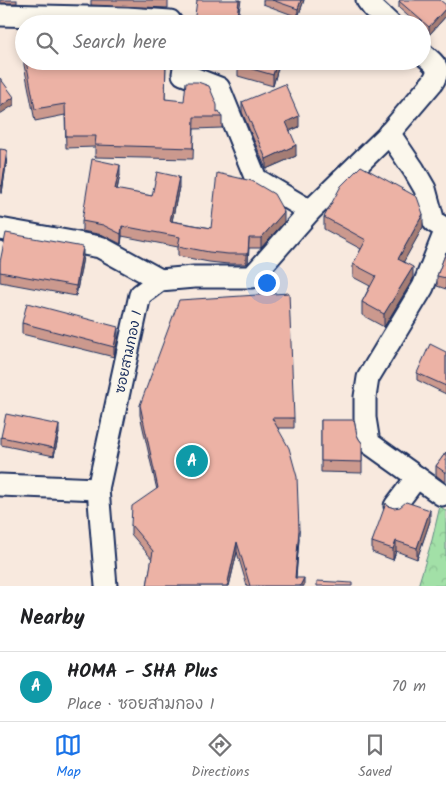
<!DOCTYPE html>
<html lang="en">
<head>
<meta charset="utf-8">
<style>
	body { margin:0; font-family:Kalam,"Playpen Sans Thai",sans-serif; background:#f6f6f6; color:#202124 }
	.you { position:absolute; left:266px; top:282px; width:18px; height:18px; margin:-12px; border:4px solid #fff; border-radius:50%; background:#1a73e8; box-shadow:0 0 0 8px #1a73e833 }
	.badge { display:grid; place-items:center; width:32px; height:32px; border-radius:50%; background:#1a73e8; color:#fff; font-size:16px; font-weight:700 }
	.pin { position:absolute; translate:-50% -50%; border:2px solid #fff; box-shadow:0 1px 5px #0006 }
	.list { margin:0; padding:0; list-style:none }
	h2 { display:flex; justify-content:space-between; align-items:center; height:65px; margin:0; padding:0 20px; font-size:21px }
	h2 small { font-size:16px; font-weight:400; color:#757577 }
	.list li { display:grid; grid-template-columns:32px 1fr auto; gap:15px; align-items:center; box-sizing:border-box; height:70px; padding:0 20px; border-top:1px solid #e0e0e0 }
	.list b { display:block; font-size:19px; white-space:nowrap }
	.list p { margin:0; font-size:16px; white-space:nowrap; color:#757577 }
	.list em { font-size:16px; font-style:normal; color:#757577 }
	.icon { flex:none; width:28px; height:28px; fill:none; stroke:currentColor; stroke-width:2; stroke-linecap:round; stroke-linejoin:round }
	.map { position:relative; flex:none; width:446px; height:586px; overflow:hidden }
	.search { position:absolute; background:#fff; box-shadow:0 2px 8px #0003; left:15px; right:15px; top:15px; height:55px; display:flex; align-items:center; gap:12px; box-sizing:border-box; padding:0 18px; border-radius:28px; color:#757577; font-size:19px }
	.sheet { height:135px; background:#fff }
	nav { display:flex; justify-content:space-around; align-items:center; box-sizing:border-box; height:70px; border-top:1px solid #e0e0e0; background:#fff; font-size:14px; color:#757577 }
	nav a { display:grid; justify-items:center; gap:2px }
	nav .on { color:#1a73e8 }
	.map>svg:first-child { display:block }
	.forest { fill:url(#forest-crowns); stroke:#5e8882 }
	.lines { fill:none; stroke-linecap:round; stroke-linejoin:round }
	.minor-casing { stroke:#1b2f5e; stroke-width:25 }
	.minor { stroke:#fbf7ec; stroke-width:21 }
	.wall { fill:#cb998e; stroke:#1b2f5e }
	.shaded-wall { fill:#a57d74; stroke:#1b2f5e }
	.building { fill:#ecb2a5; stroke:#1b2f5e }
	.labels { text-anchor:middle; stroke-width:4; stroke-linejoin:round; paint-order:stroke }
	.street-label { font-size:14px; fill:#1b2f5e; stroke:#fbf7ec }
</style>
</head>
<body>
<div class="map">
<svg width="446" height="586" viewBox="0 0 446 586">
	<defs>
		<pattern id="forest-crowns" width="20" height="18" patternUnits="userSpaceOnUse" patternTransform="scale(1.25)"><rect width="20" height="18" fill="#a2e0a7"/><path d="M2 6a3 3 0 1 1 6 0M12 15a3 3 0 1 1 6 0" fill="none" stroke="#8bc092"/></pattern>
	</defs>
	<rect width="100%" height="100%" fill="#f8e9de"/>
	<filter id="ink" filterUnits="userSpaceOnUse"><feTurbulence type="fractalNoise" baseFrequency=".02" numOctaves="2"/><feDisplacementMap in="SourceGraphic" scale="10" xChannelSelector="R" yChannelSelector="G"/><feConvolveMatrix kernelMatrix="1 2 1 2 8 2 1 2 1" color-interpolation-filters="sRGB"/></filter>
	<g filter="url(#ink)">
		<path class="forest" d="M440,506L446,511V586H418L432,540Z"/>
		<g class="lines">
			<defs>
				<g id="minor">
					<path d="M367,0L373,8L390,24"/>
					<path d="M0,15L127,18L170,21L172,24"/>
					<path d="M185,61L183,74L219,88L256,179L310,211"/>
					<path d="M389,133L414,170L425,189L434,222L446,229"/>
					<path d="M0,229L100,247L160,280"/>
					<path d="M0,485L98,489"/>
					<path d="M442,495L369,443L365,418V397L368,378L423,287L446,229"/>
					<path d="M395,506L417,477"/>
					<path d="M106,586L98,489L140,295L160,280L194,277H252L310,211L386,137L432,83C443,67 434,64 422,53"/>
				</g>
			</defs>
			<use href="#minor" class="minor-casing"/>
			<use href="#minor" class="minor"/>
		</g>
		<g class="wall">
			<rect x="0" y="0" width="17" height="3"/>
			<path d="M91,0H168V8L91,5Z"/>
			<path d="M263,0H304L298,17L263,4Z"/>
			<path d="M399,1L446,5V16L429,35L422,29V24H417L399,8Z"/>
			<path d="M24,61H166L165,99L217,112L222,117V128L194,129L193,159L95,157V147L66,148L65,115L35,121L24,65Z"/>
			<path d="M280,61L273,86L238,76V65Z"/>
			<path d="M242,102L299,127L290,131L296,156L266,169L242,112Z"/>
			<path d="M0,149L7,158L2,193H0Z"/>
			<path d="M120,175L117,190L152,196L179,187L172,221L211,228L284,222L261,248H249L248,263L246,264H228L209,262L178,256V247L122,236L121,244L103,235L82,231V221Z"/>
			<path d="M324,217L423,227L403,262L413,279L384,327L362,315V302L370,286L353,277V264L361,249L324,229Z"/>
			<path d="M446,252V289L437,286V276Z"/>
			<path d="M83,257L76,296L0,282V262Z"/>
			<path d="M22,323L118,338L114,357L22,334Z"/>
			<path d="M446,352V394L417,380V373Z"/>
			<path d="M140,405L294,418V428H278L299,539L296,578L304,586H247L237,552L229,586H147L152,559L131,534V525L157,490L140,415Z"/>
			<path d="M321,420L357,435L359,439L362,443V473L321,472Z"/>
			<path d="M59,433L54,456L1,445V437Z"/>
			<path d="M446,452V483L436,475V466Z"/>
			<path d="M388,506L430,521L417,559L396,551L393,560L372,552V542Z"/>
		</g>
		<g class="shaded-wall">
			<path d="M239,0H241L237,24H236Z"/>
			<path d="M301,0H304L298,17V9Z"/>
			<path d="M446,8V16L429,35V27Z"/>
			<path d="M277,61H280L273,86V75Z"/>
			<path d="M14,97V105L0,114V107Z"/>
			<path d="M299,116V127L286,132V122Z"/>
			<path d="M296,145V156L266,169V159Z"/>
			<path d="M7,150V158L2,193V186Z"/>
			<path d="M120,165V175L115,199V189Z"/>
			<path d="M179,177V187L170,231V221Z"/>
			<path d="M284,212V222L261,248V238Z"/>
			<path d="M423,214V227L398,272V259Z"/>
			<path d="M122,226V236L121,244V234Z"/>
			<path d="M249,238L248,263L246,264V254Z"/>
			<path d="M83,247V257L76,296V286Z"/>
			<path d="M413,267V279L384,327V314Z"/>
			<path d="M118,327V338L114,357V347Z"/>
			<path d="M59,425V433L54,456V448Z"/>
			<path d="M430,510V521L417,559V548Z"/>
			<path d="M299,530V539L295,586V578Z"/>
			<path d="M396,541V551L393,560V549Z"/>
			<path d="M237,542V552L229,586H227Z"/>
			<path d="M304,578V586H300Z"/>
		</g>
		<g class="building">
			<path d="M197,0H239L236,24H203L194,23Z"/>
			<path d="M272,0H301L298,9Z"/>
			<path d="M400,0H440L446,5V8L429,27L399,1Z"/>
			<path d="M26,61H166L165,99L184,101L186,82H198L209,86L217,105V112L219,111L222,117H194L193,148L95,145L96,136H66L65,104L35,109Z"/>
			<path d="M239,61H277L273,75L238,65Z"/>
			<path d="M0,78L14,97L0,107Z"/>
			<path d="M285,84L299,116L286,122L296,145L266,159L242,102Z"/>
			<path d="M0,149L7,150L2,186L0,185Z"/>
			<path d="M92,159L120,165L115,189L152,196L157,172L179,177L170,221L211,228L217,173L252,181L274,194L284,212L261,238H249L248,253L246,254H228L209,252L178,246L180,237L122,226L121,234L103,225L82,221Z"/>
			<path d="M361,166L417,197L423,214L398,259L413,267L384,314L362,302L376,276L353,264L366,240L324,217L341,186Z"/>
			<path d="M6,233L83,247L76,286L0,272V262Z"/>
			<path d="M446,252V278L437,276Z"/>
			<path d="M289,293L294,418H272L289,448L297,477L299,530L295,578H304L300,586H250L237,542L227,586H147L153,551L131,525L132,506L158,488L140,405L179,300Z"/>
			<path d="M27,303L118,327L114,347L22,323Z"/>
			<path d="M430,344L446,352V386L417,373Z"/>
			<path d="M6,414L59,425L54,448L1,437Z"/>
			<path d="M321,420H354L357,435L359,439L362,443V462L321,461Z"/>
			<path d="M446,452V473L436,466Z"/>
			<path d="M406,502L430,510L417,548L396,541L393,549L372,542L386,503L388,506L394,508L400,507Z"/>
			<path d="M317,581L352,583V586H317Z"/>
		</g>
	</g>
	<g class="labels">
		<g class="street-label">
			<text transform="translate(128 352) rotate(-78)" y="5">ซอยสามกอง 1</text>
		</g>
	</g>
</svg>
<div class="you"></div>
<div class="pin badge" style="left:192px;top:461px;background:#0f9aa8">A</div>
<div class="search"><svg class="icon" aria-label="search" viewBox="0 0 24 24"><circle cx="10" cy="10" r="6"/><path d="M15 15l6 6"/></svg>Search here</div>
</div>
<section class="sheet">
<h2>Nearby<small></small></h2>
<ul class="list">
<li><span class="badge" style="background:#0f9aa8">A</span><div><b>HOMA - SHA Plus</b><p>Place · ซอยสามกอง 1</p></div><em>70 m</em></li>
</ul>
</section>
<nav>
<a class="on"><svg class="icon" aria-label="map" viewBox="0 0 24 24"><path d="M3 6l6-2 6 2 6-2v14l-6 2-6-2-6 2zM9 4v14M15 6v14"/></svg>Map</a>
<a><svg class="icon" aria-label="directions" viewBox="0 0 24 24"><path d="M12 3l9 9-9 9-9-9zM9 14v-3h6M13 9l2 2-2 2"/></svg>Directions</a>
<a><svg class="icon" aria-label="saved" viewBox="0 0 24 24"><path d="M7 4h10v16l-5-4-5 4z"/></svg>Saved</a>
</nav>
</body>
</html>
